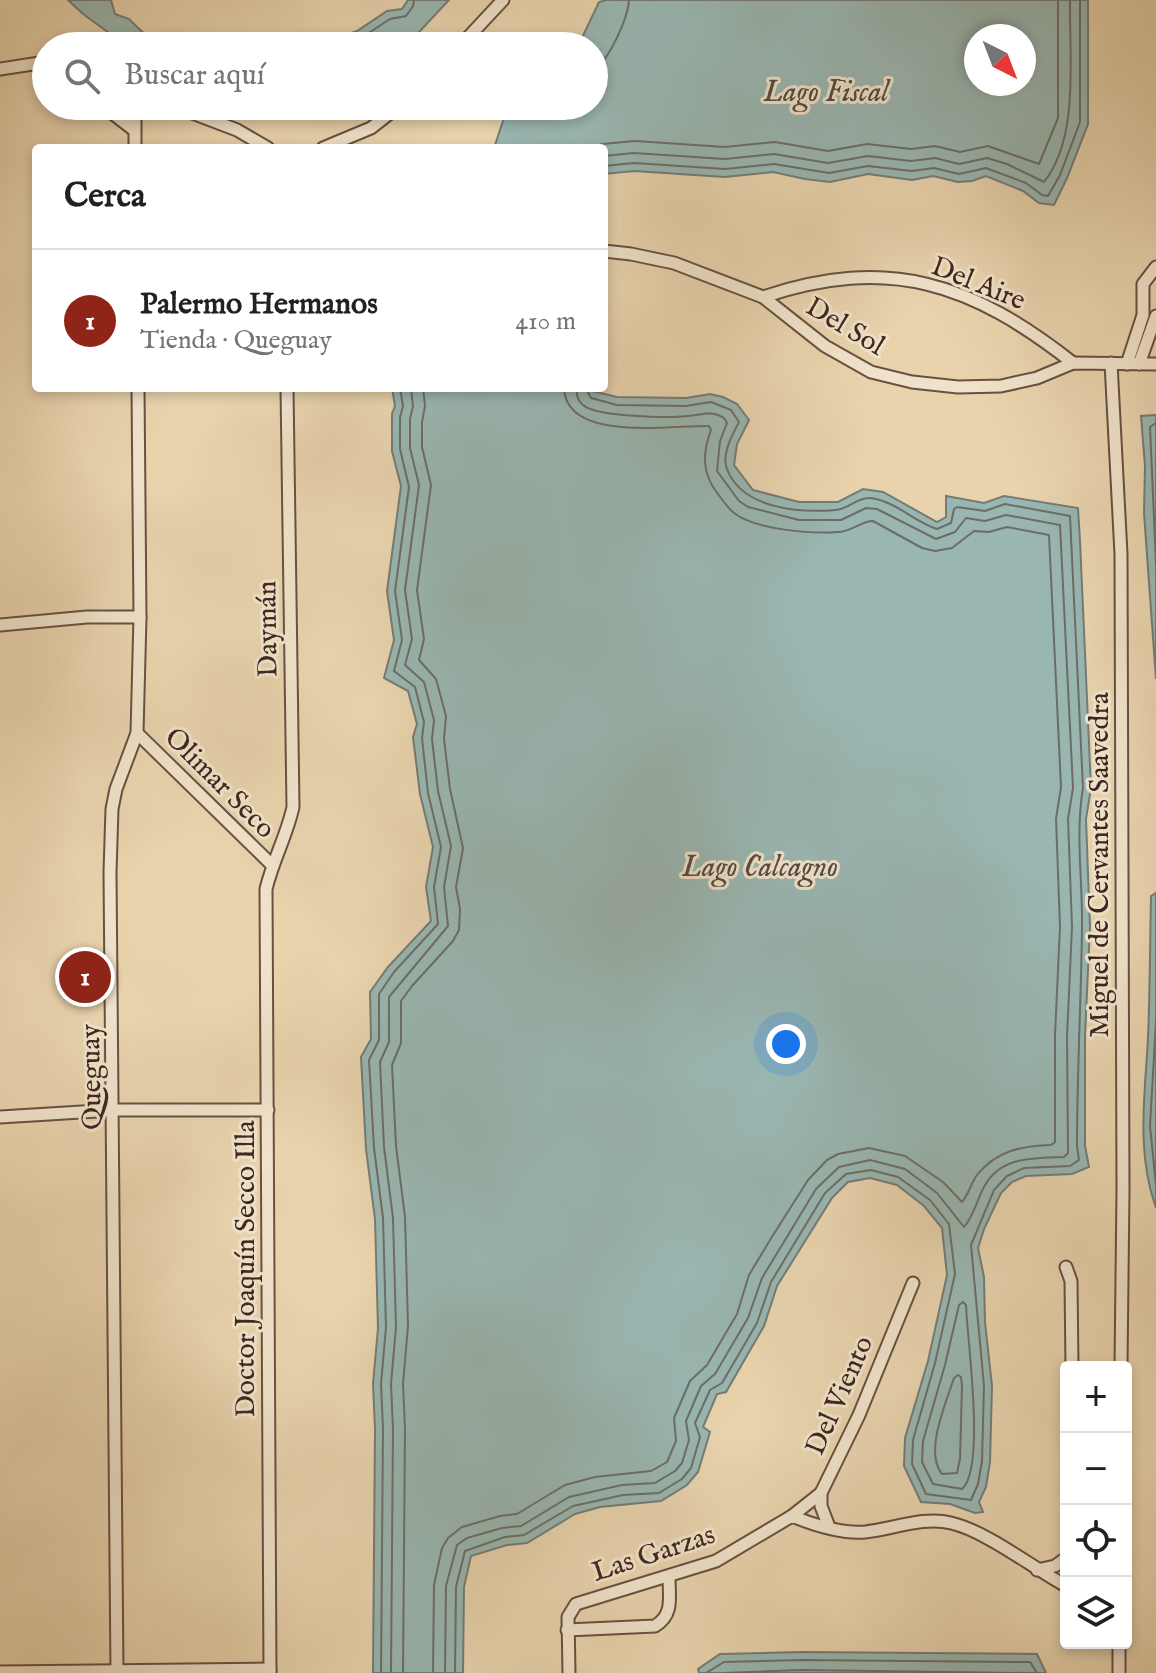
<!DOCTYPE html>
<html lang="es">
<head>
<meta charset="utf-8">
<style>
	body { margin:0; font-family:"IM FELL English",serif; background:#f2f2f2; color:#202124 }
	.controls { position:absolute; right:24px; bottom:24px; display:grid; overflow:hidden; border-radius:8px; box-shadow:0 4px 12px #0003 }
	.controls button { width:72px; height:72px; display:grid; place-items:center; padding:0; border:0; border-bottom:2px solid #e0e0e0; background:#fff; color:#202124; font:40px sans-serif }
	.compass { position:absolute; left:964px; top:24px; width:72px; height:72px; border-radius:50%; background:#fff; box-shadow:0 4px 12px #0003; rotate:138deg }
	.you { position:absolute; left:786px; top:1044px; width:28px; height:28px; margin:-20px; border:6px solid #fff; border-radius:50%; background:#1a73e8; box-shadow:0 0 0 12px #1a73e833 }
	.badge { display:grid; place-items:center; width:52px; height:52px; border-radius:50%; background:#8f2418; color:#fff; font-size:26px; font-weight:700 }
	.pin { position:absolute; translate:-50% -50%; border:4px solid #fff; box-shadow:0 2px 8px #0006 }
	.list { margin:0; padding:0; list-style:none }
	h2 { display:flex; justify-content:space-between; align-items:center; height:104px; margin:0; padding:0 32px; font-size:34px }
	h2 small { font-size:26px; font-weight:400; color:#757577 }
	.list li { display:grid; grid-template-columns:52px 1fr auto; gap:24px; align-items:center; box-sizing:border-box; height:144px; padding:0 32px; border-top:2px solid #e0e0e0 }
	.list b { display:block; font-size:30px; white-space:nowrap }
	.list p { margin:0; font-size:26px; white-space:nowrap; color:#757577 }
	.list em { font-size:26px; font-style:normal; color:#757577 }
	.icon { flex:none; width:44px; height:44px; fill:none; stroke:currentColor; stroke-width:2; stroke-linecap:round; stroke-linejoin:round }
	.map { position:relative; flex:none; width:1156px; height:1673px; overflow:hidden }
	.search { position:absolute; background:#fff; box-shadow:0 4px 12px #0003; left:32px; top:32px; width:576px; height:88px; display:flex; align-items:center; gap:20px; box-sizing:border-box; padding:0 28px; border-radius:44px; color:#757577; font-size:30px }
	.panel { position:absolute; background:#fff; box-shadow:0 4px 12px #0003; left:32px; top:144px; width:576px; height:248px; border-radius:8px }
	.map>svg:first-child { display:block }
	.water { fill:#99b6b1; stroke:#747c76; stroke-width:2; fill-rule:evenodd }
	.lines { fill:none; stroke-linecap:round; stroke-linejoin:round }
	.shore { stroke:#6b6e67; stroke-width:2 }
	.minor-casing { stroke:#685141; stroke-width:15 }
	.minor { stroke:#f0e2ca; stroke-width:11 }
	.labels { text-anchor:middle; stroke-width:6; stroke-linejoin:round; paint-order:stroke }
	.street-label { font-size:28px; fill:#3d261d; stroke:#f0e2ca }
	.water-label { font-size:30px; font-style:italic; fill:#544a42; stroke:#f0e2ca }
</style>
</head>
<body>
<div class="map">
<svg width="1156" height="1673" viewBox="0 0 1156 1673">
	<rect width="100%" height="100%" fill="#e8d3ad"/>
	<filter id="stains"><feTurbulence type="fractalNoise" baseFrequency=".0025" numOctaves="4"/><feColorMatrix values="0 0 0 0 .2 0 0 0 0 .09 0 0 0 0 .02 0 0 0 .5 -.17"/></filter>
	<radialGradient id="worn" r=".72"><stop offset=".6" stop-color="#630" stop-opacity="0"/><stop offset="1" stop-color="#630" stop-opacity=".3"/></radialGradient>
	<g class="water">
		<path d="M68,0H111L115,14L129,19L157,46H127L83,14Z"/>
		<path d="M408,0H449L406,46H314L357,31L387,11L402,9Z"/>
		<path d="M606,0H1088V124L1067,178L1054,205L1039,203L1023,191L986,176L972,181L958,182L933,176L912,180L868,174L830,182L805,179L773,172L725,177L634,171L604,174V148H494L508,106H594V46H578L599,2ZM976,36H1024V84H976Z"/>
		<path d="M392,388H580L617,397L686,398L710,394L723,397L737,404L749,420L737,444L734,465L753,490L799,502H838L863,489L883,492L937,522L946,517V496L984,503L1004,496L1078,508L1080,541L1091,788L1086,819L1090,927L1085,1036V1146L1089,1167L1072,1174L1026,1176L1012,1182L1001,1193L984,1229L978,1248L984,1277L985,1322L992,1386L990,1462L986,1487L979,1502L983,1512L975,1513L950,1504L921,1502L904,1466L905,1438L928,1361L947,1275L942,1228L924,1206L897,1185L870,1178L848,1182L832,1198L777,1286L764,1326L726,1392L717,1394L703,1427L710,1432L698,1472L687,1485L661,1501L600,1507L575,1514L527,1543L507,1545L471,1556L464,1587L463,1673H373L375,1429L373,1384L378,1328L375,1219L366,1149L361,1057L371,1039L370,992L388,967L431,921L426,887L433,847L420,794L413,737L417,724L408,691L384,678L394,640L387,591L401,486L392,451V414L395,406Z"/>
		<path d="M1156,415V679L1144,513L1145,466L1141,416Z"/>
		<path d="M1156,893V1208C1136,1153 1145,1095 1148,1038C1150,991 1150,943 1151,896Z"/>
		<path d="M801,1652L1037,1654L1046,1673H699L698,1669L720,1654Z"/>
	</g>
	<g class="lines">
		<g class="shore">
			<path d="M337,46L361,38L390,19L406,16L413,6L414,0"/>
			<path d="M594,71C609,59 628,19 629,0"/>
			<path d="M590,148L602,144L635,141L725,147L775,142L828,151L867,144L911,149L935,146L960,152L988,146L1039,164L1058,118V0"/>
			<path d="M604,156L634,153L725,159L774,154L828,163L868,156L911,161L935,158L959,164L987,158L1007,164L1044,182C1080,137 1069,55 1070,0"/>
			<path d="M604,166L634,163L725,169L774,164L829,173L868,166L912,171L934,168L959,174L986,168L1026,183L1042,195L1048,196L1060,175L1080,122V0"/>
			<path d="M1156,423L1150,427L1156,564"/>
			<path d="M1156,1021L1150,1126L1156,1185"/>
			<path d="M963,1302L966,1305C967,1339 986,1468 962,1489L933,1484L922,1462L923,1441L945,1365L959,1305Z"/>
			<path d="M958,1375L961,1377L962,1386L960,1459L957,1473L942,1474C924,1452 946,1403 954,1378Z"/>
			<path d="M381,1673L383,1429L381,1384L386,1327L383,1218L374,1148L369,1060L379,1040V994L394,972L438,924L434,887L441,847L428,793L422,738L424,722L415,687L394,671L402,640L395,591L409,487L400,449V417L403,406L400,388"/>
			<path d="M391,1673L393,1429L391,1384L396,1327L393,1218L384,1147L380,1062L389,1042V997L448,926L444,887L451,846L438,791L432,739L434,720L424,682L405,665L412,639L405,590L419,485L410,448V419L413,406L411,388"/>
			<path d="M403,1673L405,1429L403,1384L408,1326L405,1217L396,1146L392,1065L401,1043V1001L412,986L453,941L459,930L460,909L456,887L463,848L450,789L444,739L446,716L436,679L419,660L424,639L417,590L431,485L422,447V422L425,406L423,388"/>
			<path d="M433,1673L434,1585L442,1548L448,1538L462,1527L500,1516L517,1514L565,1485L595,1477L651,1471L667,1462L676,1441L674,1418L690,1381L707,1365L737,1314L749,1275L770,1240L808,1180L827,1160L838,1154L869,1148L905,1156L943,1182L962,1202C969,1194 971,1183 977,1175C997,1150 1022,1146 1051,1145L1055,1142V1035L1060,927L1056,819L1061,787L1049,535L1007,527L989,532L974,531L952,548L935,551L922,548L873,521C861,521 851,532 838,532C812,534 756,530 734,513C728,508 723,501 718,494C702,474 702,454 711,430L709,426C672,425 566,443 564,388"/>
			<path d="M445,1673L446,1586L457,1545L467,1538L502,1528L521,1526L569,1497L622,1485L655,1483L675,1471L682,1463L689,1440L686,1421L701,1386L715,1374L748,1318L762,1278L816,1189L839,1167L870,1160L905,1169L937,1193L964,1227C973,1217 977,1200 984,1187C1000,1156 1034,1158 1064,1157L1068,1153L1067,1036L1072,927L1068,819L1073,788L1060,525L1006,515L985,521L966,518L955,532L936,539L877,509L866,508L841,520H799L748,507L739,501L717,471L720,441L727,423L724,418C711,410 702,415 688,416C669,418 596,417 583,405C577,400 577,395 576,388"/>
			<path d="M455,1673L456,1587L465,1551L505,1537L524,1535L573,1506L623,1495L659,1493L682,1479L691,1468L700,1437L695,1423L710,1390L722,1383L757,1323L771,1282L825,1193L846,1174L871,1170L898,1177L930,1200L949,1224L955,1274L935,1363L913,1440L912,1464L926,1494L971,1500L978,1484L982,1461L984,1386L971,1245L994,1190L1007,1176L1024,1168L1070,1166L1079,1160L1077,1146C1077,1074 1081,1002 1082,930C1083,882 1075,835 1083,788L1070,516L1005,504L985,511L957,507L954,509L951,523L937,529C914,522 896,501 870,498C857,497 849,509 836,510C800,513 742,509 727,469C721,454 733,434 739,422L731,410L711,402L686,406L617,405L591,398L586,388"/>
			<path d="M706,1673L724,1662L801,1660L1030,1662L1037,1673"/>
			<path d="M724,1673L801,1670L1026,1673"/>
		</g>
		<defs>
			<g id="minor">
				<path d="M460,46L503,0"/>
				<path d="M0,69L46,62"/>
				<path d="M103,106L134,130"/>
				<path d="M174,106L237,130L268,148"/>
				<path d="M135,148V106"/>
				<path d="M323,148L371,128L399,106"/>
				<path d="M604,251L631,254L674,263L763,297L825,346L871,372L912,382L958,387L1001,386L1037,378L1073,363L1156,364"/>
				<path d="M763,297C889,255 971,283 1073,363"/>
				<path d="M1111,363L1121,554L1123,1190L1121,1367"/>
				<path d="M1127,364L1143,315V284L1156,267"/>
				<path d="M1139,364L1156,316"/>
				<path d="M0,625L87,617H140"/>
				<path d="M137,733L272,865"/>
				<path d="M0,1117L114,1110H268"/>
				<path d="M1066,1267L1071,1281L1072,1367"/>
				<path d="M792,1516L821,1493"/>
				<path d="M829,1527L821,1506V1493L859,1415L913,1283"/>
				<path d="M1037,1570L1055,1566L1066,1558"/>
				<path d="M567,1630L655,1626C674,1615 669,1597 669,1577"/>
				<path d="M1119,1643V1673"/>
				<path d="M0,1672L270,1669"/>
				<path d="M117,1673L110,872L112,809L116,789L137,733L140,617L138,388"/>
				<path d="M270,1673L266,889C273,860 287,835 293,807L287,388"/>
				<path d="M569,1673L568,1617L576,1604L716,1561L792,1516C814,1525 841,1534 865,1532C893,1529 924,1516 951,1523C986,1531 1033,1568 1066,1586"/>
			</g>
		</defs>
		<use href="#minor" class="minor-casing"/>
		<use href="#minor" class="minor"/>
	</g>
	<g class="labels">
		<g class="street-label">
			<text transform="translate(979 282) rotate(22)" y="10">Del Aire</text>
			<text transform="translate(846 325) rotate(31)" y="10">Del Sol</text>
			<text transform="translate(266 629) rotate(-91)" y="10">Daymán</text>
			<text transform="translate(221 782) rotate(45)" y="10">Olimar Seco</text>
			<text transform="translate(1098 865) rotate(-90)" y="10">Miguel de Cervantes Saavedra</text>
			<text transform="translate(90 1077) rotate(-91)" y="10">Queguay</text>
			<text transform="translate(244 1269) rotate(-90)" y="10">Doctor Joaquín Secco Illa</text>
			<text transform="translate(838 1395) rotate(-66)" y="10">Del Viento</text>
			<text transform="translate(653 1552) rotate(-18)" y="10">Las Garzas</text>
		</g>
		<g class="water-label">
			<text x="826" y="101">Lago Fiscal</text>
			<text x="760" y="876">Lago Calcagno</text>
		</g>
	</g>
	<rect width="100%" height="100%" filter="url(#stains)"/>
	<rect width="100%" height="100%" fill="url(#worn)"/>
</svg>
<div class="controls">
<button>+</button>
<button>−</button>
<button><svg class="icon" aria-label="locate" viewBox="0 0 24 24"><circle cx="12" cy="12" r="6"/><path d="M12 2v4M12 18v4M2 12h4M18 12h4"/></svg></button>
<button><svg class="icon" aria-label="layers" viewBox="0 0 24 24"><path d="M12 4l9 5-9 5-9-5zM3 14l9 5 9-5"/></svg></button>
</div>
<svg class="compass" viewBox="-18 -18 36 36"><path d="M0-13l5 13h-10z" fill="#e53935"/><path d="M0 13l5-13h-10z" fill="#757577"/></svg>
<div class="you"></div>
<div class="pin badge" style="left:85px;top:977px">1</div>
<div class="search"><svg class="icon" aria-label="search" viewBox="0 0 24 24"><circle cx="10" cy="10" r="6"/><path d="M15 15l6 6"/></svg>Buscar aquí</div>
<section class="panel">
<h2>Cerca<small></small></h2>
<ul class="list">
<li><span class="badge">1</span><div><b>Palermo Hermanos</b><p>Tienda · Queguay</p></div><em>410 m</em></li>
</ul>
</section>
</div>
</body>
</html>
